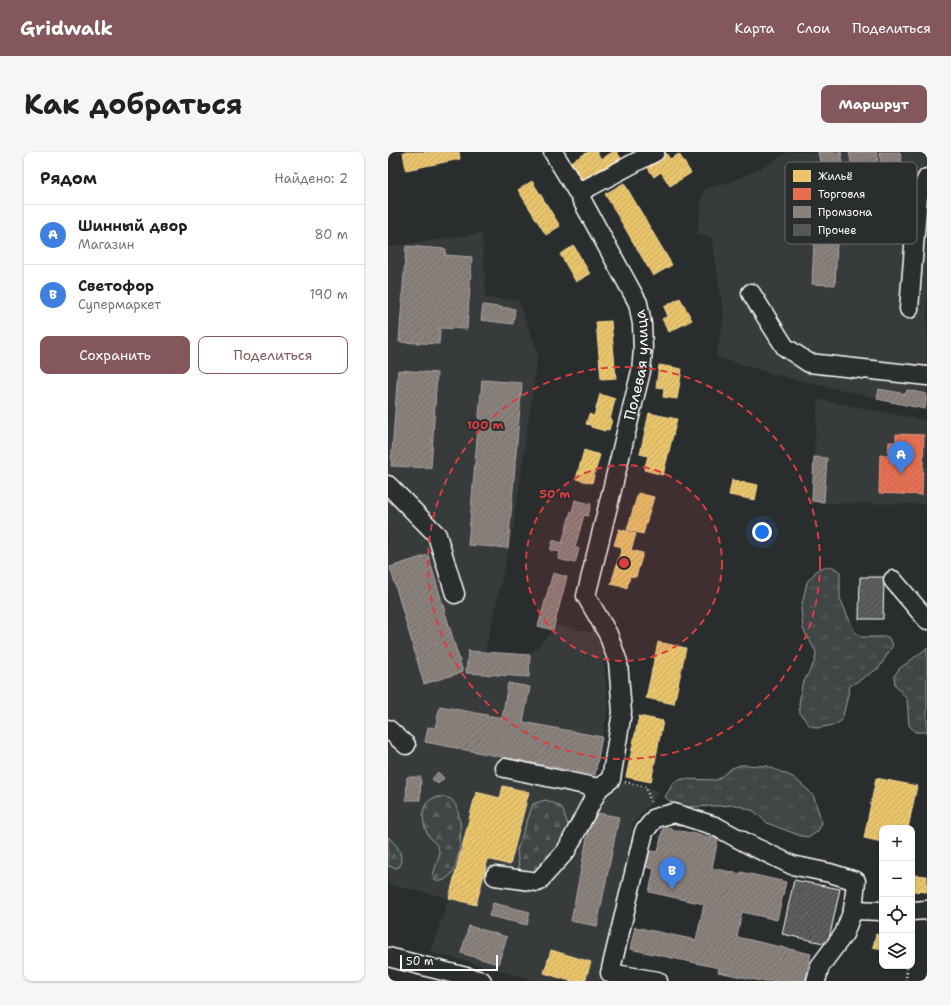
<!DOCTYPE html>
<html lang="ru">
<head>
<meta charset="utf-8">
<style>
	body { margin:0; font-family:"Shantell Sans",sans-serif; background:#f6f6f6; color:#202124 }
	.controls { position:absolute; right:12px; bottom:12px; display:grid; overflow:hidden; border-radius:8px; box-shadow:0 1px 3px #0004 }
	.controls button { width:36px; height:36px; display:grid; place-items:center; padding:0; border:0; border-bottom:1px solid #e0e0e0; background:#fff; color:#202124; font:20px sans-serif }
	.scale { position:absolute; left:12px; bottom:10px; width:98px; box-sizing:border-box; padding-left:4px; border:2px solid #fff; border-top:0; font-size:11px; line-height:14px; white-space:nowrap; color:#fff; -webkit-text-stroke:3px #2a2d2e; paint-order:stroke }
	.you { position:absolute; left:374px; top:380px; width:14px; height:14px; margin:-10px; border:3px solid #fff; border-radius:50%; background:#1a73e8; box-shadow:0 0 0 6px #1a73e833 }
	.badge { display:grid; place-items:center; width:26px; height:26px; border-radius:50%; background:#84575d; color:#fff; font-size:13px; font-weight:700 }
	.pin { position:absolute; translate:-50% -33px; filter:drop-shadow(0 1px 2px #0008) }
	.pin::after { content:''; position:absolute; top:21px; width:14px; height:12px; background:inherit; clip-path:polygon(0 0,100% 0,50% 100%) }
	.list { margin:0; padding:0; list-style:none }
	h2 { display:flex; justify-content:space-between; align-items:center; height:52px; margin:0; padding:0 16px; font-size:17px }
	h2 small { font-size:13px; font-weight:400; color:#757577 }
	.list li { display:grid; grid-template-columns:26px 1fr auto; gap:12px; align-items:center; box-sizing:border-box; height:60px; padding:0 16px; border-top:1px solid #e0e0e0 }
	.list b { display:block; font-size:15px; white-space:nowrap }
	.list p { margin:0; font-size:13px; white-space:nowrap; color:#757577 }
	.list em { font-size:13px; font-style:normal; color:#757577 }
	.actions { display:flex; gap:8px; padding:12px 16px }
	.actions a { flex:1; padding:9px 0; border:1px solid #84575d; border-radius:8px; text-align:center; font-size:14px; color:#84575d }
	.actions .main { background:#84575d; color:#fff }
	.icon { flex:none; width:22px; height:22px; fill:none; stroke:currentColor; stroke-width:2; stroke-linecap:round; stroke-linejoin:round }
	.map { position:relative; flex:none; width:539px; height:829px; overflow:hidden; border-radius:8px }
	header { display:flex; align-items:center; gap:24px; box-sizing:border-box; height:56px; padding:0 20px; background:#84575d; color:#fff }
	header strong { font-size:19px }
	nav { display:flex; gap:22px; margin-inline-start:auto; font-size:14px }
	.intro { display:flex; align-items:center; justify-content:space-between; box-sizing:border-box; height:96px; padding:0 24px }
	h1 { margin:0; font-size:28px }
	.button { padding:10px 18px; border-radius:8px; background:#84575d; color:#fff; font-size:14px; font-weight:700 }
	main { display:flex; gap:24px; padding:0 24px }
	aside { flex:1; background:#fff; border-radius:8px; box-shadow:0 1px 3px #0004 }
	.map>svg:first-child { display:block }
	.built { fill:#373a3b }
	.grass { fill:url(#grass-tufts); stroke:#a0a2a2 }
	.forest { fill:url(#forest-firs); stroke:#a0a2a2 }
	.homes { fill:url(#homes-hatch); stroke:#f0d697 }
	.shops { fill:url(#shops-hatch); stroke:#ee9a85 }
	.industry { fill:url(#industry-hatch); stroke:#ada7a3 }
	.building { fill:url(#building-hatch); stroke:#fff }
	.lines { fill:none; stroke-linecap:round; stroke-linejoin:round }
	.minor-casing { stroke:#fff; stroke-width:21 }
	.path { stroke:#fff; stroke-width:2.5; stroke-dasharray:1 3; stroke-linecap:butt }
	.minor { stroke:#2a2d2e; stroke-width:18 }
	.ring { fill:none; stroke:#da3e3e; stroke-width:2; stroke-dasharray:7 5 }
	.labels { text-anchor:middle; stroke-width:4; stroke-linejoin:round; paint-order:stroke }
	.street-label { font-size:15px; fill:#fff; stroke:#2a2d2e }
	.key { fill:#2a2d2e; stroke:#6a6c6d; stroke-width:1 }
	.key-label { font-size:11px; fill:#fff }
	.centre { fill:#da3e3e; stroke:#2a2d2e; stroke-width:2 }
	.ring-label { font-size:12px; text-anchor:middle; font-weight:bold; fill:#da3e3e; stroke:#2a2d2e; stroke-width:4; stroke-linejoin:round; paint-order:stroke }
</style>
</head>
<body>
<header>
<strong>Gridwalk</strong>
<nav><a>Карта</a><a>Слои</a><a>Поделиться</a></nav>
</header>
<div class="intro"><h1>Как добраться</h1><a class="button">Маршрут</a></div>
<main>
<aside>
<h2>Рядом<small>Найдено: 2</small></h2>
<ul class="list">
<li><span class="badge" style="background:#3f7fe0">A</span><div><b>Шинный двор</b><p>Магазин</p></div><em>80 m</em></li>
<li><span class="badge" style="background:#3f7fe0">B</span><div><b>Светофор</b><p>Супермаркет</p></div><em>190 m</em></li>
</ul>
<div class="actions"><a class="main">Сохранить</a><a>Поделиться</a></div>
</aside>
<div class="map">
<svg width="539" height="829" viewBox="0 0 539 829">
	<defs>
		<pattern id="grass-tufts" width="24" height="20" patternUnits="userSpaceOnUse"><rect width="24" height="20" fill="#414445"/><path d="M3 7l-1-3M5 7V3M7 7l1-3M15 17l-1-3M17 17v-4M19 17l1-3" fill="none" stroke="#5e6061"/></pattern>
		<pattern id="forest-firs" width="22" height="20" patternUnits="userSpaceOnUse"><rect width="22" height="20" fill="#414445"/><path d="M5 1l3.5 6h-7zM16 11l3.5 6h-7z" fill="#5e6061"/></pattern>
		<pattern id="homes-hatch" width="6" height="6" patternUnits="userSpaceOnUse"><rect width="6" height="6" fill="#e9c46a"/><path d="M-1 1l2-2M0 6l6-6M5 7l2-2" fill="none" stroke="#c2a662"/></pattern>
		<pattern id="shops-hatch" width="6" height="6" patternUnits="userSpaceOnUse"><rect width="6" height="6" fill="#e76f51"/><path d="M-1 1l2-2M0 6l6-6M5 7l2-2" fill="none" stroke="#b86450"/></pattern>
		<pattern id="industry-hatch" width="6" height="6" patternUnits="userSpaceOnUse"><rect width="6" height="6" fill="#8a817c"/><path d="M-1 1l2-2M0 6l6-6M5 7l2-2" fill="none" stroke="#716c69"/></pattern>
		<pattern id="building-hatch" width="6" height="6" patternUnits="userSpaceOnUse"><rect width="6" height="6" fill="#555758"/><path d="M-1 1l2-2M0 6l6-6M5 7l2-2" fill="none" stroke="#6e7071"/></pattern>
	</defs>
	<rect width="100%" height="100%" fill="#2a2d2e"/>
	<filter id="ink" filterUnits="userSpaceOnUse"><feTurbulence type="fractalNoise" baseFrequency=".025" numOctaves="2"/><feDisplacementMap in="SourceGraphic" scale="8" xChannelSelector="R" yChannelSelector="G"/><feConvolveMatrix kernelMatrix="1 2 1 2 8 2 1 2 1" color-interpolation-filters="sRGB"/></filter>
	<g filter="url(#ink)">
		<g class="built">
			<path d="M398,0H539V257L392,224L328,205L336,166L324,86L309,82L315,38L345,29L369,18L397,2Z"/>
			<path d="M94,81L98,146L130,148L150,201L125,377L97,500L142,503L165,478L166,473L213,482L220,556L207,623L272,639L245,672L213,829H151L42,800L61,746L0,732V95Z"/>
			<path d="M430,247L539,269V352L422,351Z"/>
		</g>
		<g class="grass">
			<path d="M445,415L452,420V446L466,479L473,485H500L505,493L491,516L462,534L454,568L447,573L429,576L421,573L412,561L411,552L414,533L427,509L428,500L415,477L413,457L419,430L431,416Z"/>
			<path d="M539,496V580H527L521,573L519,547L507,533L506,524L511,517Z"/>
			<path d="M353,613L379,614L405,625L420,638L426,645L434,671L430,679L422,685L413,684L379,671L366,659L348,653L302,655L284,651L277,645L286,630L294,627L329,628L344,616Z"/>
		</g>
		<g class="forest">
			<path d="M49,645C53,645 60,645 64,648C79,663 75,734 48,729L46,726L45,723C47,715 52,706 51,699C50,692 42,687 39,681C33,667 32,649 49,645Z"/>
			<path d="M157,648L166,651L174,656L180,673L173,700L146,723H137L131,717L129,698L145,652Z"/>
			<path d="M0,685C10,694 15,701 12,714L9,716L0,714Z"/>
		</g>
		<g class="homes">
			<path d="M15,0H71L72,7L18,18Z"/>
			<path d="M200,0H209L213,7L225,0H229L235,10L194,33L181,11Z"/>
			<path d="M278,1L282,7L291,2L303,21L282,34L273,20L266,25L258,13Z"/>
			<path d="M144,29L172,74L158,83L130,38Z"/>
			<path d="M236,31L284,113L265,124L217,42Z"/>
			<path d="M186,94L202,122L188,130L172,102Z"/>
			<path d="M292,146L304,168L281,180L274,167L280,164L276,155Z"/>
			<path d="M223,169L228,226L213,227L208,170Z"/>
			<path d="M271,213L294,217L289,247L275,245L276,236L268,235Z"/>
			<path d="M212,242L227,247L222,268H224L221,278L217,277V279L203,275V273L198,272L201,262L206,264Z"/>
			<path d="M261,261L289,267L275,323L256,318L260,304L252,302Z"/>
			<path d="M196,298L212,303L204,331L188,327Z"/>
			<path d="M344,328L370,333L367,348L341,343Z"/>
			<path d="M250,341L266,345L255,382L239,378Z"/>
			<path d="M231,377L248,382L243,398L255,401L248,425L242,424L239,436L223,432L234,395L226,393Z"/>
			<path d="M270,490L298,496L286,552L258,546Z"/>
			<path d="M251,564L275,569L263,630L238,625Z"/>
			<path d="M488,626L529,634L520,676H494V690L476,686Z"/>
			<path d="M115,634L141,640L122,713L100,707L88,753L61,746L88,640L112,646Z"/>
			<path d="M524,723L539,724V740L524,739Z"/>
			<path d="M488,782L494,784V797L485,795Z"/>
			<path d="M163,798L203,810L197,829H182L156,821Z"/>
		</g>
		<path class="shops" d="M508,282L536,283L534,343L491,341L492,303L500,304L501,290H508Z"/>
		<g class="industry">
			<path d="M430,0H453L461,46L432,51L426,21L434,20Z"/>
			<path d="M461,0H489L490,12L464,16Z"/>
			<path d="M491,0H512L515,19L495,23Z"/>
			<path d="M427,72L450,73L447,133L424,132Z"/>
			<path d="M18,94L58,97L57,103L84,105L79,177L52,176L51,192L11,190Z"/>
			<path d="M95,153L127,157L125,172L93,168Z"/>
			<path d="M10,218L49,221L43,316L3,314Z"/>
			<path d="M94,228L134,231L120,396L80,393Z"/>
			<path d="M491,237L518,242L519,238L539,242L537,257L489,247Z"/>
			<path d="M426,305L439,306L436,350L424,349Z"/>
			<path d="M187,348L203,352L200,364L196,363L187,395L191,397L187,411L170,407L172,400L162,398L165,388L174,391L183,359L184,360Z"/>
			<path d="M40,403L75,520L36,532L2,415Z"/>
			<path d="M165,421L179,425L165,478L150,474Z"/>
			<path d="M80,499L142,503L141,525L78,521Z"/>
			<path d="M120,531L142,535L135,570L214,585L207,623L37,590L40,575L47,576L52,554L114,566Z"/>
			<path d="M50,620L56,626L50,632L44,627Z"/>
			<path d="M19,625H33L32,648H18Z"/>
			<path d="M204,660L231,665L209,774L183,769Z"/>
			<path d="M275,675L330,687L324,716L353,722V720L398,730L389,768L354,760L349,785L423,802L417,829H373L330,820L331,816L242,797L247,775L308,788L316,752L261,740L266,717L254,714L258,698L270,700Z"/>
			<path d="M105,751L142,760L139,773L101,764Z"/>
			<path d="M81,774L119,785L110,812L73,801Z"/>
		</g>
		<g class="building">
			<path d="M472,425H496L495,467H471Z"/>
			<path d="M406,728L452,737L440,792L394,782Z"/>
		</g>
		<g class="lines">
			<defs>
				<g id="minor">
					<path d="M190,41L267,0"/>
					<path d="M363,141L397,195L421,211L539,224"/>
					<path d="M521,157L530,45L539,26"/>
					<path d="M0,333L49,383L67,442"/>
					<path d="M505,428L539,468"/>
					<path d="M0,577L18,593"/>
					<path id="s1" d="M117,616L211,636L223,627L234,560L230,510L220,482L198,444L253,219L255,198L254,172L250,151L190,41L165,0"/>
					<path d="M107,724L150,730L178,699L211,636"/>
					<path d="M465,758L494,759"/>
					<path d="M524,759L539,758"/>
					<path d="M0,805L94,829"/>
					<path d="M270,829L222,821L256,680L267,666L286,661L327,674L362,693L404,713L442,721L468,729L465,758L456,782L432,814L428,829"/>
				</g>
			</defs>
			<use href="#minor" class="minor-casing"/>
			<g class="path">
				<path d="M237,630L258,635L263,651"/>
				<path d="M518,829L519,814"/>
			</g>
			<use href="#minor" class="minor"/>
		</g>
	</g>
	<circle cx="236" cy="411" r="98" fill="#da3e3e" fill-opacity=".12"/>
	<g class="ring">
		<circle cx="236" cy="411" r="98"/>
		<circle cx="236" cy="411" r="196"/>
	</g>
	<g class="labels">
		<g class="street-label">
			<text dy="5" stroke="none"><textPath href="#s1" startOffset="540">Полевая улица</textPath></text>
		</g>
	</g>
	<rect x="397" y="10" width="132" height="82" rx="6" class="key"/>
	<rect x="405" y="18" width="18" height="12" fill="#e9c46a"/>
	<rect x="405" y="36" width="18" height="12" fill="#e76f51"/>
	<rect x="405" y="54" width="18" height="12" fill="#8a817c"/>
	<rect x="405" y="72" width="18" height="12" fill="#555758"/>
	<g class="key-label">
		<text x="430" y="28">Жильё</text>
		<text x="430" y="46">Торговля</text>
		<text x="430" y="64">Промзона</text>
		<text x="430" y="82">Прочее</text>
	</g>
	<circle cx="236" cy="411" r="6" class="centre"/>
	<g class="ring-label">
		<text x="97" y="277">100 m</text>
		<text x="167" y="346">50 m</text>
	</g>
</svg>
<div class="controls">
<button>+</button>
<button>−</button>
<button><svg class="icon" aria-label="locate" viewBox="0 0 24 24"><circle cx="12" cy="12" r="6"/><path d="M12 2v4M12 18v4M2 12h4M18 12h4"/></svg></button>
<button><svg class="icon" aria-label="layers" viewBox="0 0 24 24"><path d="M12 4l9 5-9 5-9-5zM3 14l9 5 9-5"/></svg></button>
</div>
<div class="scale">50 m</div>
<div class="you"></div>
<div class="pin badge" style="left:513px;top:322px;background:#3f7fe0">A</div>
<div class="pin badge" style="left:284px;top:738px;background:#3f7fe0">B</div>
</div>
</main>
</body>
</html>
